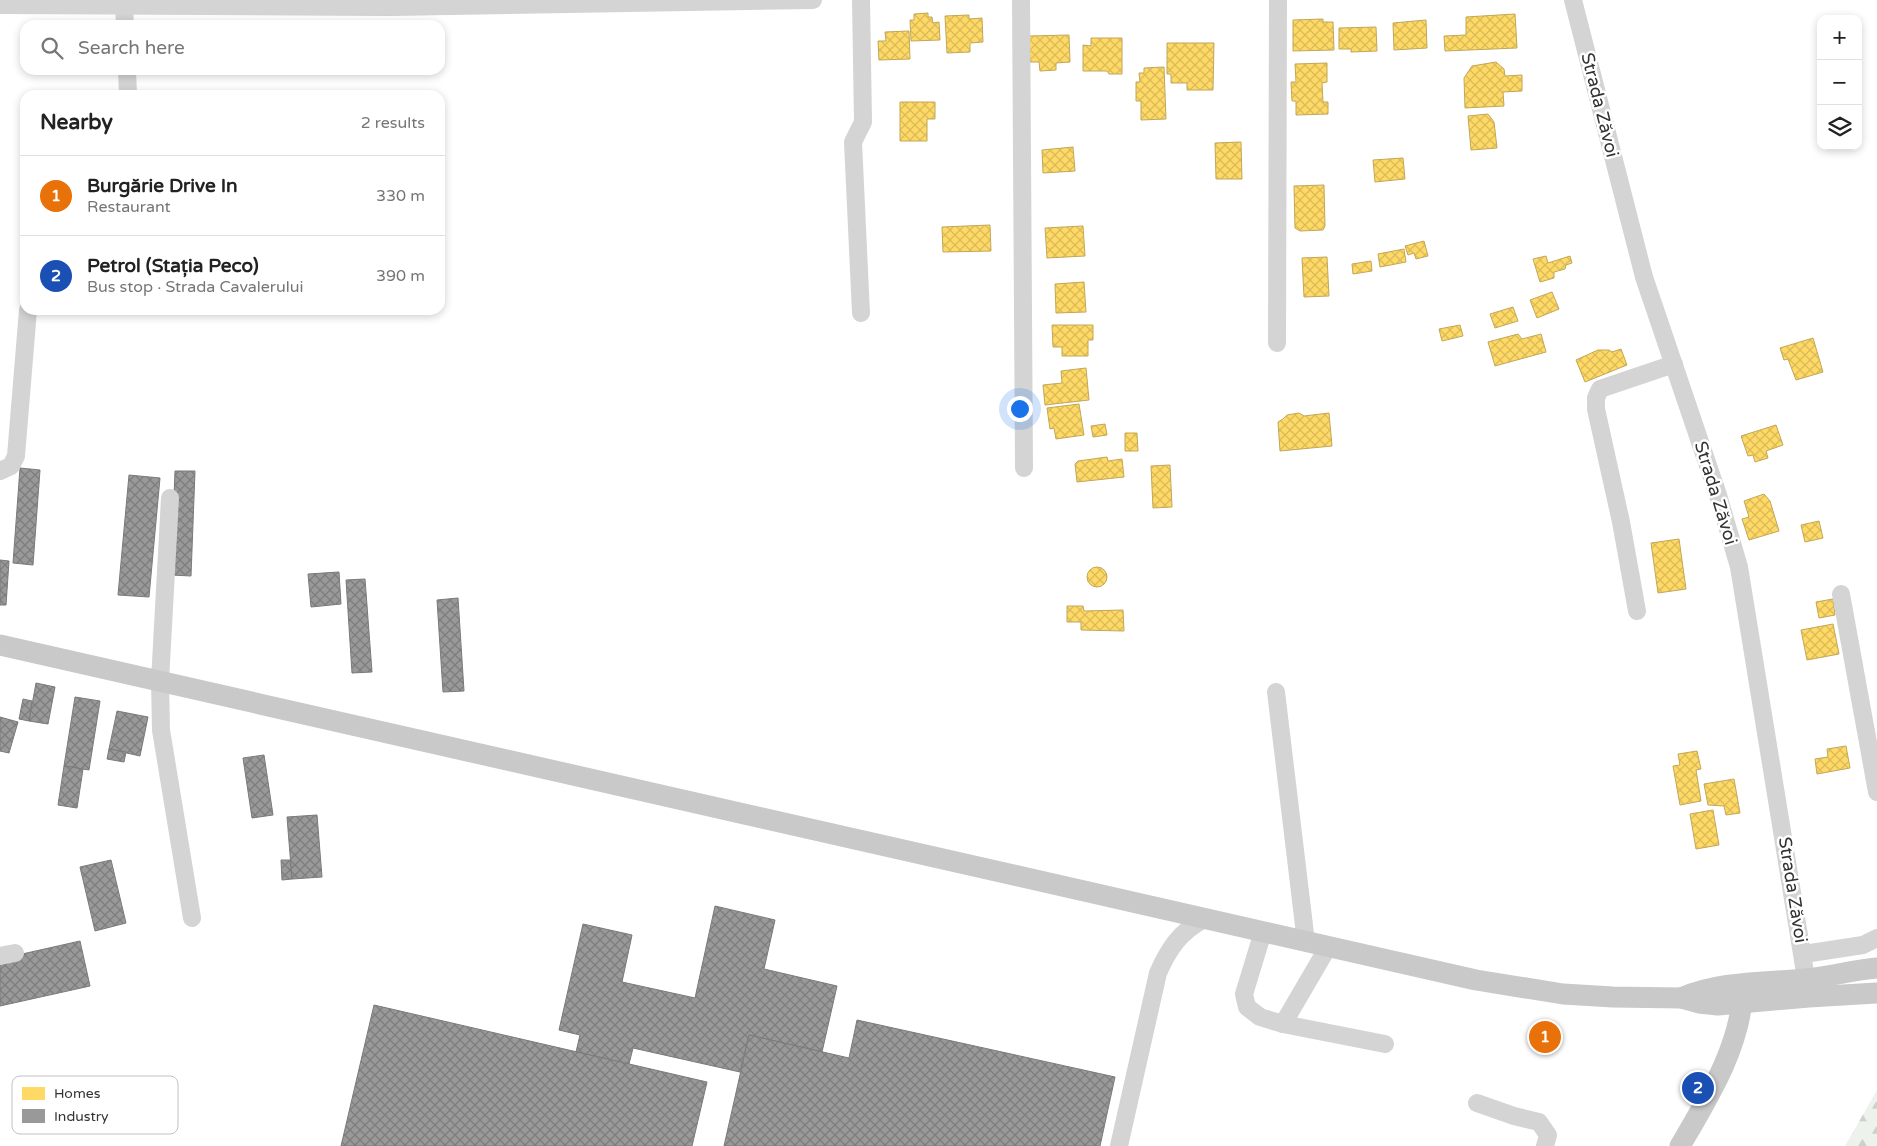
<!DOCTYPE html>
<html lang="en">
<head>
<meta charset="utf-8">
<style>
	body { margin:0; font-family:"Varela Round",sans-serif; background:#f2f2f2; color:#222 }
	.controls { position:absolute; right:15px; top:15px; display:grid; overflow:hidden; border-radius:10px; box-shadow:0 2px 8px #0003 }
	.controls button { width:45px; height:45px; display:grid; place-items:center; padding:0; border:0; border-bottom:1px solid #e0e0e0; background:#fff; color:#222; font:25px sans-serif }
	.you { position:absolute; left:1019px; top:408px; width:18px; height:18px; margin:-12px; border:4px solid #fff; border-radius:50%; background:#1a73e8; box-shadow:0 0 0 8px #1a73e833 }
	.badge { display:grid; place-items:center; width:32px; height:32px; border-radius:50%; background:#d93025; color:#fff; font-size:16px; font-weight:700 }
	.pin { position:absolute; translate:-50% -50%; border:2px solid #fff; box-shadow:0 1px 5px #0006 }
	.list { margin:0; padding:0; list-style:none }
	h2 { display:flex; justify-content:space-between; align-items:center; height:65px; margin:0; padding:0 20px; font-size:21px }
	h2 small { font-size:16px; font-weight:400; color:#767676 }
	.list li { display:grid; grid-template-columns:32px 1fr auto; gap:15px; align-items:center; box-sizing:border-box; height:80px; padding:0 20px; border-top:1px solid #e0e0e0 }
	.list b { display:block; font-size:19px; white-space:nowrap }
	.list p { margin:0; font-size:16px; white-space:nowrap; color:#767676 }
	.list em { font-size:16px; font-style:normal; color:#767676 }
	.icon { flex:none; width:28px; height:28px; fill:none; stroke:currentColor; stroke-width:2; stroke-linecap:round; stroke-linejoin:round }
	.map { position:relative; flex:none; width:1877px; height:1146px; overflow:hidden }
	.search { position:absolute; background:#fff; box-shadow:0 2px 8px #0003; left:20px; top:20px; width:425px; height:55px; display:flex; align-items:center; gap:12px; box-sizing:border-box; padding:0 18px; border-radius:15px; color:#767676; font-size:19px }
	.panel { position:absolute; background:#fff; box-shadow:0 2px 8px #0003; left:20px; top:90px; width:425px; height:225px; border-radius:15px }
	.map>svg:first-child { display:block }
	.forest { fill:url(#forest-firs) }
	.homes { fill:url(#homes-cross-hatch); stroke:#c2a757 }
	.industry { fill:url(#industry-cross-hatch); stroke:#7a7a7a }
	.lines { fill:none; stroke-linecap:round; stroke-linejoin:round }
	.minor { stroke:#d4d4d4; stroke-width:18 }
	.major { stroke:#c9c9c9; stroke-width:21 }
	.labels { text-anchor:middle; stroke-width:5; stroke-linejoin:round; paint-order:stroke }
	.street-label { font-size:18px; fill:#333; stroke:#fff }
	.key { fill:#fff; stroke:#c2c2c2; stroke-width:1 }
	.key-label { font-size:14px; fill:#333 }
</style>
</head>
<body>
<div class="map">
<svg width="1877" height="1146" viewBox="0 0 1877 1146">
	<defs>
		<pattern id="forest-firs" width="22" height="20" patternUnits="userSpaceOnUse" patternTransform="scale(1.25)"><rect width="22" height="20" fill="#eef2ec"/><path d="M5 1l3.5 6h-7zM16 11l3.5 6h-7z" fill="#cdd0cb"/></pattern>
		<pattern id="homes-cross-hatch" width="8" height="8" patternUnits="userSpaceOnUse" patternTransform="scale(1.25)"><rect width="8" height="8" fill="#ffd966"/><path d="M0 0l8 8M0 8l8-8" fill="none" stroke="#dbbb59"/></pattern>
		<pattern id="industry-cross-hatch" width="8" height="8" patternUnits="userSpaceOnUse" patternTransform="scale(1.25)"><rect width="8" height="8" fill="#999"/><path d="M0 0l8 8M0 8l8-8" fill="none" stroke="#7d7d7d"/></pattern>
	</defs>
	<rect width="100%" height="100%" fill="#fff"/>
	<path class="forest" d="M1877,1090V1146H1845Z"/>
	<g class="homes">
		<path d="M928,13V17H932L933,23L939,22L940,40L911,41L910,20H914V14Z"/>
		<path d="M1515,14L1517,48L1445,51L1444,36L1466,35V17Z"/>
		<path d="M969,15V19L982,18L983,42L970,43V52L947,53L945,16Z"/>
		<path d="M1323,19V22H1333L1334,50L1293,51V20Z"/>
		<path d="M1426,20L1427,48L1394,50L1393,23Z"/>
		<path d="M1376,27L1377,51L1351,52V49H1339V28Z"/>
		<path d="M909,31L910,59L879,60L878,41H886L885,32Z"/>
		<path d="M1069,35L1070,62L1056,63V70L1040,71L1039,62H1030L1029,36Z"/>
		<path d="M1091,38H1122V74H1109L1107,71H1083V45L1091,46Z"/>
		<path d="M1167,43H1214L1213,90H1187V83H1171V74H1167Z"/>
		<path d="M1496,62L1504,69L1505,76L1522,75V91L1503,92L1504,106L1465,108L1464,78L1472,66Z"/>
		<path d="M1327,63V82L1322,83L1323,102H1328V114L1296,115V101H1292L1291,82H1296L1295,64Z"/>
		<path d="M1164,67L1166,119L1141,120V101H1136V82H1140L1139,73H1144V68Z"/>
		<path d="M900,102H935V119H927V141H900Z"/>
		<path d="M1488,114L1494,122L1497,148L1471,150L1468,116Z"/>
		<path d="M1241,142L1242,179H1216L1215,143Z"/>
		<path d="M1073,147L1075,171L1043,173L1042,150Z"/>
		<path d="M1403,158L1405,179L1375,182L1373,160Z"/>
		<path d="M1324,185L1325,226L1323,230L1300,231L1295,228L1294,186Z"/>
		<path d="M990,225L991,251L943,252L942,227Z"/>
		<path d="M1083,226L1085,256L1047,258L1045,228Z"/>
		<path d="M1424,241L1428,256L1416,259L1414,253L1408,255L1405,246Z"/>
		<path d="M1404,249L1406,262L1380,267L1378,254Z"/>
		<path d="M1546,256L1548,263L1570,256L1572,263L1566,265L1565,269L1554,272V278L1540,282L1533,259Z"/>
		<path d="M1327,257L1329,296L1304,297L1302,258Z"/>
		<path d="M1371,261L1372,271L1353,274L1352,264Z"/>
		<path d="M1084,282L1086,312L1056,313L1055,284Z"/>
		<path d="M1552,292L1559,309L1537,318L1530,300Z"/>
		<path d="M1513,307L1518,321L1495,328L1490,314Z"/>
		<path d="M1052,325H1093V340H1088V356H1062V347H1053Z"/>
		<path d="M1460,325L1463,336L1442,341L1439,329Z"/>
		<path d="M1518,334L1522,339L1541,334L1546,352L1495,366L1488,342Z"/>
		<path d="M1813,338L1823,372L1796,380L1788,359L1784,360L1780,348Z"/>
		<path d="M1621,349L1627,365L1585,382L1576,360L1598,350H1609L1612,352Z"/>
		<path d="M1086,368L1089,400L1045,405L1043,385L1062,383L1061,371Z"/>
		<path d="M1079,404L1084,435L1056,439L1054,428L1050,429L1047,408Z"/>
		<path d="M1299,413L1304,416L1329,413L1332,446L1280,451L1278,422L1283,419L1287,415Z"/>
		<path d="M1105,424L1107,435L1093,437L1091,426Z"/>
		<path d="M1776,425L1783,445L1766,451L1768,458L1755,462L1753,455L1748,456L1741,436Z"/>
		<path d="M1125,433H1137L1138,451H1125Z"/>
		<path d="M1107,457L1108,461L1122,459L1124,477L1077,482L1075,464L1078,461Z"/>
		<path d="M1170,465L1172,507L1153,508L1151,466Z"/>
		<path d="M1764,494L1770,501L1779,531L1749,540L1742,519L1749,517L1744,501Z"/>
		<path d="M1819,521L1823,538L1805,542L1801,525Z"/>
		<path d="M1679,539L1686,589L1658,593L1651,543Z"/>
		<circle cx="1097" cy="577" r="10"/>
		<path d="M1833,599L1835,615L1819,618L1816,602Z"/>
		<path d="M1067,606H1083L1084,611L1123,610L1124,631L1081,630V622H1067Z"/>
		<path d="M1833,624L1839,654L1807,660L1801,630Z"/>
		<path d="M1846,746L1850,768L1817,774L1815,759L1828,757L1827,749Z"/>
		<path d="M1697,751L1701,769L1696,770L1701,801L1680,805L1673,766L1680,765L1678,754Z"/>
		<path d="M1734,779L1740,813L1726,815L1724,806L1708,805L1704,784Z"/>
		<path d="M1713,810L1719,845L1696,849L1690,814Z"/>
	</g>
	<g class="industry">
		<path d="M20,468L40,470L33,565L13,563Z"/>
		<path d="M175,471H195L191,576L171,575Z"/>
		<path d="M129,475L160,478L149,597L118,595Z"/>
		<path d="M0,560L9,561L6,605H0Z"/>
		<path d="M339,572L341,604L311,607L308,574Z"/>
		<path d="M365,579L372,672L352,673L346,580Z"/>
		<path d="M458,598L464,691L443,692L437,600Z"/>
		<path d="M36,683L55,687L48,724L29,721Z"/>
		<path d="M75,697L100,701L89,770L64,766Z"/>
		<path d="M23,699L32,701L29,721L19,719Z"/>
		<path d="M117,711L148,717L140,756L109,749Z"/>
		<path d="M0,717L18,722L9,753L0,751Z"/>
		<path d="M109,749L126,752L124,762L107,759Z"/>
		<path d="M264,755L273,815L252,818L243,758Z"/>
		<path d="M64,766L83,769L77,808L58,805Z"/>
		<path d="M317,815L322,877L292,879L287,817Z"/>
		<path d="M111,860L126,923L95,931L80,867Z"/>
		<path d="M281,860H290L292,879L282,880Z"/>
		<path d="M715,906L775,920L764,969L837,986L822,1052L749,1035L740,1072L633,1048L629,1064L576,1052L580,1035L559,1030L583,924L632,935L622,982L695,998Z"/>
		<path d="M80,941L90,986L0,1006V959Z"/>
		<path d="M374,1005L707,1082L692,1146H341Z"/>
		<path d="M857,1020L1115,1077L1100,1146H724L749,1035L849,1058Z"/>
	</g>
	<g class="lines">
		<g class="minor">
			<path d="M1021,0L1024,468"/>
			<path d="M1573,0L1644,277L1718,495L1739,567L1808,991"/>
			<path d="M0,5L390,7L813,0"/>
			<path d="M124,6L125,25"/>
			<path d="M127,70L128,95"/>
			<path d="M861,313L853,142L863,122L861,0"/>
			<path d="M1277,343L1278,0"/>
			<path d="M0,471L11,466L16,456L28,310"/>
			<path d="M170,498L160,681L161,730L192,918"/>
			<path d="M1841,594L1877,792"/>
			<path d="M1637,611L1621,522L1596,409V398L1600,389L1674,364"/>
			<path d="M1276,692L1306,942"/>
			<path d="M1263,932L1244,994L1247,1007L1260,1017L1283,1024L1385,1044"/>
			<path d="M1804,954L1863,945L1877,938"/>
			<path d="M0,956L15,953"/>
			<path d="M1283,1024L1328,947"/>
			<path d="M1477,1103L1514,1116L1539,1122L1548,1135L1545,1146"/>
			<path d="M1119,1146L1158,973C1169,948 1180,932 1204,919"/>
		</g>
		<g class="major">
			<path d="M0,645L1476,980L1563,994L1613,997L1681,998L1699,1003L1718,1005L1809,997L1877,993"/>
			<path d="M1681,998C1720,981 1764,983 1805,979C1829,977 1853,970 1877,968"/>
			<path d="M1680,1146C1708,1098 1741,1046 1743,989"/>
		</g>
	</g>
	<g class="labels">
		<g class="street-label">
			<text transform="translate(1600 105) rotate(76)" y="6">Strada Zăvoi</text>
			<text transform="translate(1716 493) rotate(73)" y="6">Strada Zăvoi</text>
			<text transform="translate(1793 890) rotate(81)" y="6">Strada Zăvoi</text>
		</g>
	</g>
	<rect x="12" y="1076" width="166" height="58" rx="8" class="key"/>
	<rect x="22" y="1087" width="23" height="13" fill="#ffd966"/>
	<rect x="22" y="1109" width="23" height="14" fill="#999"/>
	<g class="key-label">
		<text x="54" y="1098">Homes</text>
		<text x="54" y="1121">Industry</text>
	</g>
</svg>
<div class="controls">
<button>+</button>
<button>−</button>
<button><svg class="icon" aria-label="layers" viewBox="0 0 24 24"><path d="M12 4l9 5-9 5-9-5zM3 14l9 5 9-5"/></svg></button>
</div>
<div class="you"></div>
<div class="pin badge" style="left:1545px;top:1037px;background:#e8710a">1</div>
<div class="pin badge" style="left:1698px;top:1088px;background:#1a4fb4">2</div>
<div class="search"><svg class="icon" aria-label="search" viewBox="0 0 24 24"><circle cx="10" cy="10" r="6"/><path d="M15 15l6 6"/></svg>Search here</div>
<section class="panel">
<h2>Nearby<small>2 results</small></h2>
<ul class="list">
<li><span class="badge" style="background:#e8710a">1</span><div><b>Burgărie Drive In</b><p>Restaurant</p></div><em>330 m</em></li>
<li><span class="badge" style="background:#1a4fb4">2</span><div><b>Petrol (Stația Peco)</b><p>Bus stop · Strada Cavalerului</p></div><em>390 m</em></li>
</ul>
</section>
</div>
</body>
</html>
